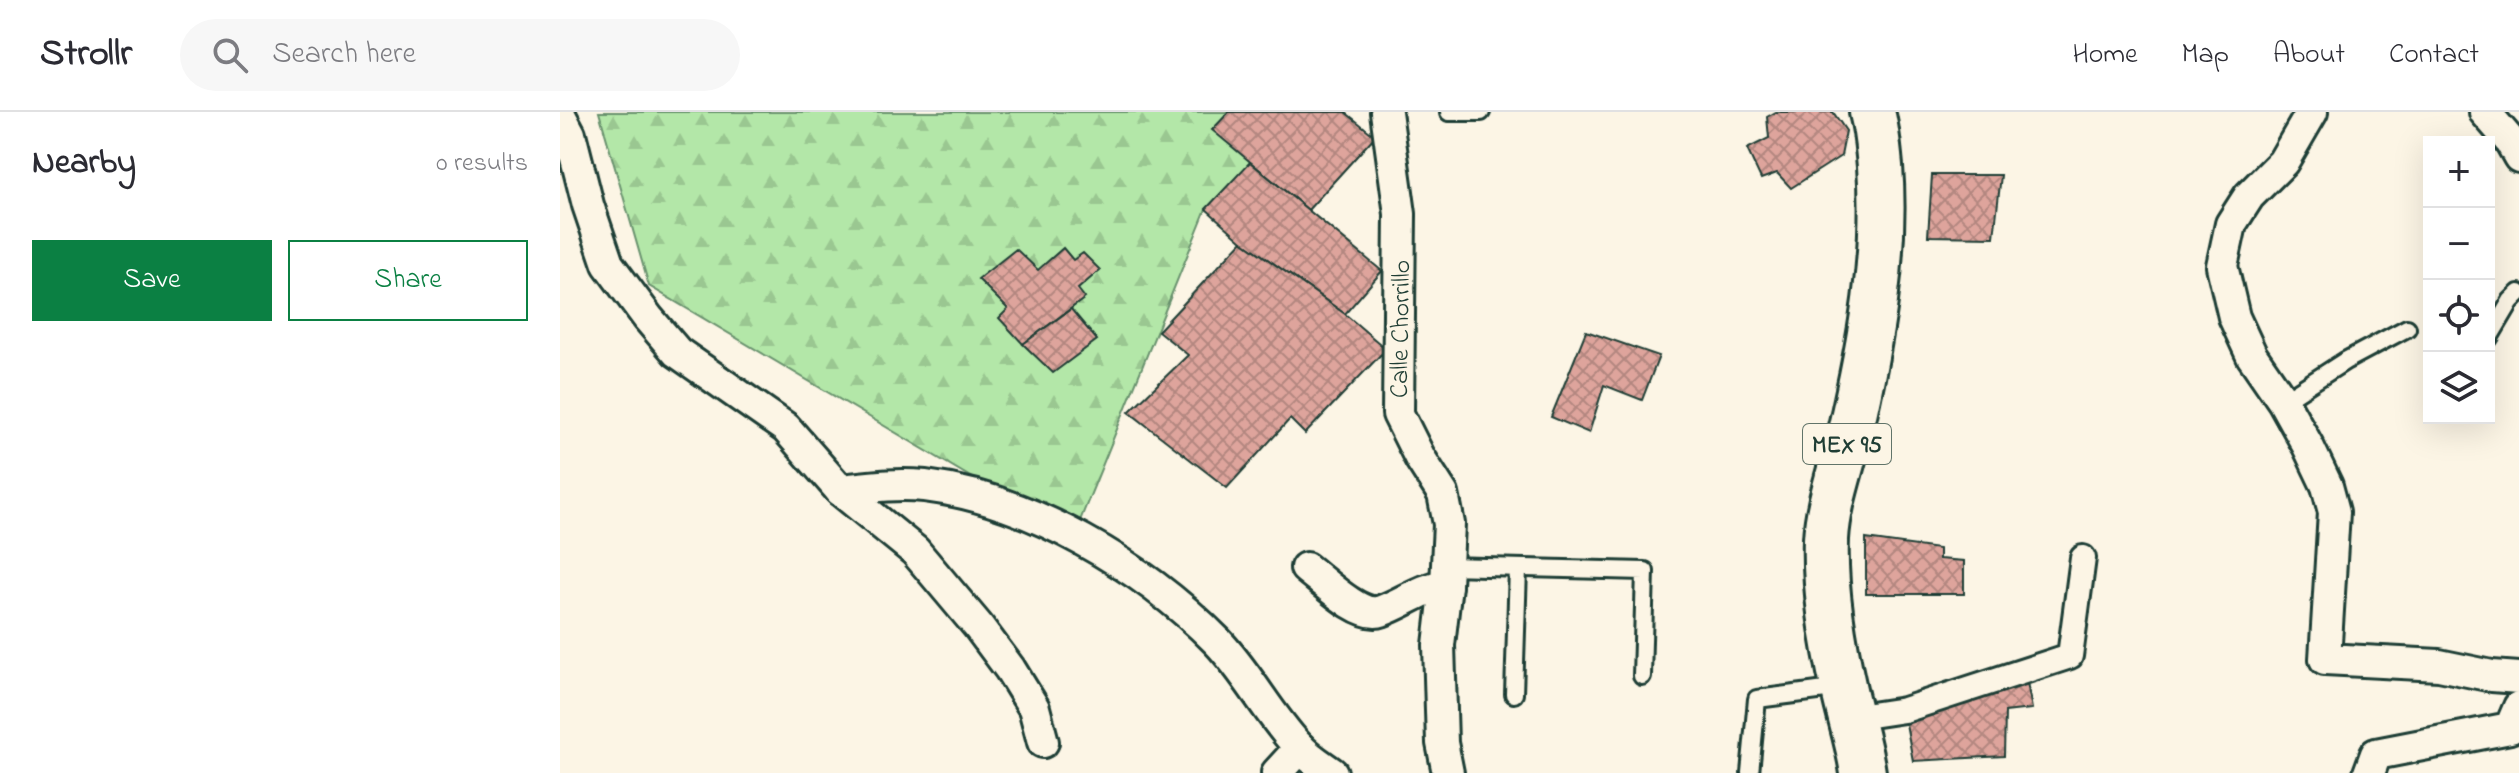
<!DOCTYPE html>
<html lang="en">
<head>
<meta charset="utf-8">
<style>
	body { margin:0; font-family:"Indie Flower",sans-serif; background:#f7f7f7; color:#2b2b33 }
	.controls { position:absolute; right:24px; top:24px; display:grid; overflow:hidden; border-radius:0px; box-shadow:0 8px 32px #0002 }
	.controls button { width:72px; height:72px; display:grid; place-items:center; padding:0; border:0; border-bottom:2px solid #e1e1e2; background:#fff; color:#2b2b33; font:40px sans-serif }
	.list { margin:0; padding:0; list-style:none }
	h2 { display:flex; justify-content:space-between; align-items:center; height:104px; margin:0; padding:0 32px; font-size:34px }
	h2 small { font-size:26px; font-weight:400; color:#7c7c81 }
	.actions { display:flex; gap:16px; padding:24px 32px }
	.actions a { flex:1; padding:18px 0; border:2px solid #0b8043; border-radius:0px; text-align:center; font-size:28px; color:#0b8043 }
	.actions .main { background:#0b8043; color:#fff }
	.icon { flex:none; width:44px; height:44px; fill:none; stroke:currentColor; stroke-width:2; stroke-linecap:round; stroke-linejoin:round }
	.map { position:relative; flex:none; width:1959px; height:661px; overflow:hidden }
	header { display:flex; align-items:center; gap:48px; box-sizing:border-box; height:112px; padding:0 40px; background:#fff; border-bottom:2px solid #e1e1e2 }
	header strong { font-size:38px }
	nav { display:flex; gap:44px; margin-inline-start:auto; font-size:28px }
	.search { width:560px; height:72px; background:#f7f7f7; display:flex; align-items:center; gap:20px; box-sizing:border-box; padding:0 28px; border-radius:44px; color:#7c7c81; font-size:30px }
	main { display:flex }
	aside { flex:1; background:#fff }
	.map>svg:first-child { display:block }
	.forest { fill:url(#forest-firs); stroke:#69926e; stroke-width:2 }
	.building { fill:url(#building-cross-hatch); stroke:#1f3d34; stroke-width:2 }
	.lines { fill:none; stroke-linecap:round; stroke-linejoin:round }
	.service-casing { stroke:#1f3d34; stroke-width:22 }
	.pedestrian-casing { stroke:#1f3d34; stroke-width:30 }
	.minor-casing { stroke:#1f3d34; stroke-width:36 }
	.primary-casing { stroke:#1f3d34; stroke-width:50 }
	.service { stroke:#fcf5e5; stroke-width:16 }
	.pedestrian { stroke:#fcf5e5; stroke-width:24 }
	.minor { stroke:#fcf5e5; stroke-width:30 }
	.primary { stroke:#fcf5e5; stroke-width:44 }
	.labels { text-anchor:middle; stroke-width:6; stroke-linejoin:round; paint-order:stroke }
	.shield { fill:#fcf5e5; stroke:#617469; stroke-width:2 }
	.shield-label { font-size:24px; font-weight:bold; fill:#1f3d34 }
	.street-label { font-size:26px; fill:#1f3d34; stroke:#fcf5e5 }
</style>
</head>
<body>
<header>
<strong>Strollr</strong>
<div class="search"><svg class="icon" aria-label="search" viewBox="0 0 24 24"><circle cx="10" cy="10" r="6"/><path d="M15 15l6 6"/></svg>Search here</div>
<nav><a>Home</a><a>Map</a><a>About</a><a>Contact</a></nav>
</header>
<main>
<aside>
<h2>Nearby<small>0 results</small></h2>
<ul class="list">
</ul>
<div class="actions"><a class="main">Save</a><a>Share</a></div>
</aside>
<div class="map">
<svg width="1959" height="661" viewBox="0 0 1959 661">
	<defs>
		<pattern id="forest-firs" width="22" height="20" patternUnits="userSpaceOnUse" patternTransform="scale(2)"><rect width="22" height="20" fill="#b3e7a8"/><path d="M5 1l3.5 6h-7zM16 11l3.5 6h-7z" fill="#9ac791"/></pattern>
		<pattern id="building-cross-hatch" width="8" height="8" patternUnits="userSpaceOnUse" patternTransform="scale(2)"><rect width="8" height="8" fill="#dea49c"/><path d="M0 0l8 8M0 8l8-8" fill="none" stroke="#b38780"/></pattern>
	</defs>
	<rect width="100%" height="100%" fill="#fcf5e5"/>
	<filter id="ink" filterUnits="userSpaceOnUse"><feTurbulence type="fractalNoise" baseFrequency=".0125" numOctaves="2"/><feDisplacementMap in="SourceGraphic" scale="16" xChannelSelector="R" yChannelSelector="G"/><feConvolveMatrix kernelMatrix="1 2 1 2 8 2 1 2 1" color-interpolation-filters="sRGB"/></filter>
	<g filter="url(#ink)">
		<path class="forest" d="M39,0H739L646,97L513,426L89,174Z"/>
		<g class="building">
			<path d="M669,0H785L815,24L748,98L652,18Z"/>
			<path d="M1216,0H1273L1286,19L1281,44L1231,76L1217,61L1201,67L1187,37L1209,26L1207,5Z"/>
			<path d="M690,50L822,159L785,202L682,129L646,97Z"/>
			<path d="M1372,63H1441L1434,125L1368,124Z"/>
			<path d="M682,129L785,202L826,237L745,322L730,307L667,376L569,300L628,243L598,219Z"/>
			<path d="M503,136L513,148L523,141L540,158L518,177L525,186L463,232L439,206L448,197L418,167L456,137L478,158Z"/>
			<path d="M511,197L537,228L493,261L463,232Z"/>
			<path d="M1026,219L1099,244L1082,288L1044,273L1029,321L991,305Z"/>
			<path d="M1306,427L1379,437V447L1404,449V482H1306Z"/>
			<path d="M1466,565L1472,597L1445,600L1444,644L1353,649L1344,601Z"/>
		</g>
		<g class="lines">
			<defs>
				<g id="service">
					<path d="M889,0H921"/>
					<path d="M1929,226L1951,189L1959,181"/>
					<path d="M1723,289L1785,249L1847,216"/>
					<path d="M887,454L1085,459L1082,564"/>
					<path d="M954,582L958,456"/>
					<path d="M1190,661L1197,587L1281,576"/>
				</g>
				<path id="pedestrian" d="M1291,606L1344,598L1510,544L1523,446"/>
				<g id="minor">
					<path d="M826,0L840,102L838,302L860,346L883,382L889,412L886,473L879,533L882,631L888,661"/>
					<path d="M1752,0L1723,50L1689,84L1671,112L1662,154L1674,205L1692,244L1723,289L1748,334L1767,374L1774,400L1765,547L1879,553L1932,564L1959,566"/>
					<path d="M1925,0L1950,29L1959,45"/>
					<path d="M0,3L10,22L28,93L48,152L88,206L117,240L226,316L280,378C308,375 336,371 365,374C470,387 583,454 657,529C688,561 708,602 739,635C748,645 761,653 772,661"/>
					<path d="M280,378L355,439L418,514L450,557L474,596L483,630"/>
					<path d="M746,456C763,469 801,507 821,499C846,490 859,477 886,473"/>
					<path d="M717,661L740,636"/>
					<path d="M1809,661L1816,642L1950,616L1959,595"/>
				</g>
				<path id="primary" d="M1303,661C1299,632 1290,606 1284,578C1273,529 1264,477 1266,427C1268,391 1282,355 1290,320C1310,233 1327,143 1320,54C1318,35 1317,18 1312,0"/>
			</defs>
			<use href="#service" class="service-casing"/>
			<use href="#pedestrian" class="pedestrian-casing"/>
			<use href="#minor" class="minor-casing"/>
			<use href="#primary" class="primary-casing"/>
			<use href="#service" class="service"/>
			<use href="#pedestrian" class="pedestrian"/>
			<use href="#minor" class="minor"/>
			<use href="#primary" class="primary"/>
		</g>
	</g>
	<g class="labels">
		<rect class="shield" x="1243" y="312" width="88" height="40" rx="6"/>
		<g class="shield-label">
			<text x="1287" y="340">MEX 95</text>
		</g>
		<g class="street-label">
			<text transform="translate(839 217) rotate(-89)" y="9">Calle Chorrillo</text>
		</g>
	</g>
</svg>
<div class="controls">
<button>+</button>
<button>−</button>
<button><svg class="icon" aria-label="locate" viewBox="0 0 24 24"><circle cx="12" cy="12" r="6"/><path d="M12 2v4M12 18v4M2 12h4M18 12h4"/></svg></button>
<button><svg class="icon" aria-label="layers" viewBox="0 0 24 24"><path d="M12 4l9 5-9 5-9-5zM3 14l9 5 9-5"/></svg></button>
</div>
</div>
</main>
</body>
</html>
